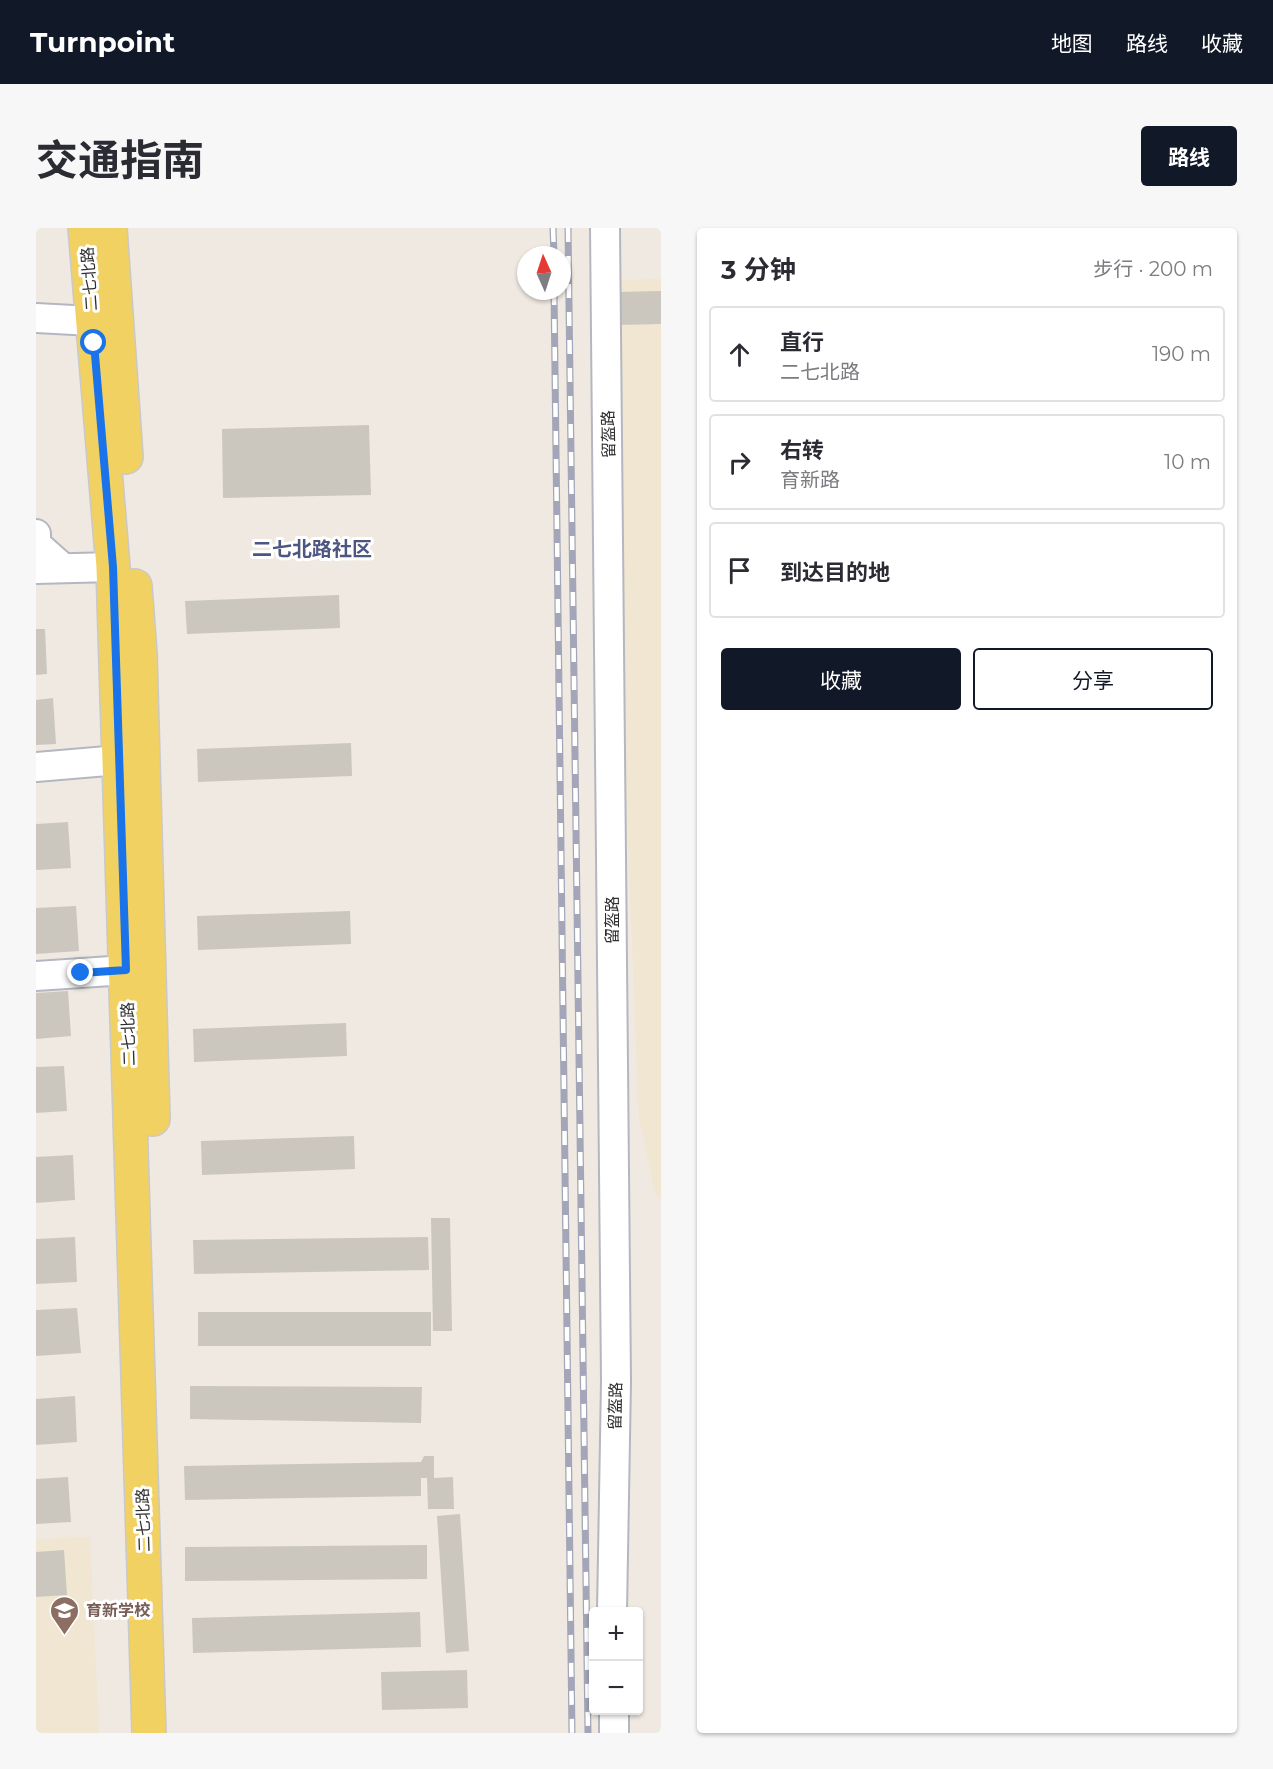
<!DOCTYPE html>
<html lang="zh">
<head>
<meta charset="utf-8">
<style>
	body { margin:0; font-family:Montserrat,"Noto Sans SC",sans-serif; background:#f7f7f7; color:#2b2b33 }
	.controls { position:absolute; right:18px; bottom:18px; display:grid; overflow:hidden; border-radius:6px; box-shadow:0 2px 4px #0004 }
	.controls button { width:54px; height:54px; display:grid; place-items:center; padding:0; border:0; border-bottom:2px solid #e1e1e2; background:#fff; color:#2b2b33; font:30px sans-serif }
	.compass { position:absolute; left:481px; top:18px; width:54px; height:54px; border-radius:50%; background:#fff; box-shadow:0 2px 4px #0004; rotate:357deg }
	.stop { position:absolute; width:18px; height:18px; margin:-14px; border:4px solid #1a73e8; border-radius:50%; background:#fff }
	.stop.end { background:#1a73e8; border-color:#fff; box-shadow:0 2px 6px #0008 }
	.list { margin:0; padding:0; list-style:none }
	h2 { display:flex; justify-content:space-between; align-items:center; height:78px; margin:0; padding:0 24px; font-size:26px }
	h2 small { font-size:20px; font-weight:400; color:#7c7c81 }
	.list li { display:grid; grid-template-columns:39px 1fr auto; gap:18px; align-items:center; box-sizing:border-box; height:96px; margin:0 12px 12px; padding:0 12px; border:2px solid #e1e1e2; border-radius:6px }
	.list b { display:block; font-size:22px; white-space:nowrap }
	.list p { margin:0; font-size:20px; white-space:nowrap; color:#7c7c81 }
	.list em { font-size:20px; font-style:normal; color:#7c7c81 }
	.actions { display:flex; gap:12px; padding:18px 24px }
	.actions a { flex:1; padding:14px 0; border:2px solid #111827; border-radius:6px; text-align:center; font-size:21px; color:#111827 }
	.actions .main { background:#111827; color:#fff }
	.icon { flex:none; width:33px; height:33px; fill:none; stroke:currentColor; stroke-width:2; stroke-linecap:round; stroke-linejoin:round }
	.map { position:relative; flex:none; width:625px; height:1505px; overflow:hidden; border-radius:6px }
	header { display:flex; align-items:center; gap:36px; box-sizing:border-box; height:84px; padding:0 30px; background:#111827; color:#fff }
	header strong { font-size:28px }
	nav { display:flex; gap:33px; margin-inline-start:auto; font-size:21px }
	.intro { display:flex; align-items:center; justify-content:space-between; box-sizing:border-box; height:144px; padding:0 36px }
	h1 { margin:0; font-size:42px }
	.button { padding:15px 27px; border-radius:6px; background:#111827; color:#fff; font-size:21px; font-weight:700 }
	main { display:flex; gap:36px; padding:0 36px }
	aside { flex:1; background:#fff; border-radius:6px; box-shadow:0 2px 4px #0004 }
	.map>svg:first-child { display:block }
	.education { fill:#f0e6d1 }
	.building { fill:#cbc7bf }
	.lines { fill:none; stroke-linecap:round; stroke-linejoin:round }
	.minor-casing { stroke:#b4b7c1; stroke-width:32 }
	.major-casing { stroke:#c9c9c9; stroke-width:36 }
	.minor { stroke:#fff; stroke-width:28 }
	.major { stroke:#f2d163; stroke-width:33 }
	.rail-casing { stroke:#a3a6b8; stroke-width:7 }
	.rail { stroke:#fff; stroke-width:4.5; stroke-dasharray:14; stroke-linecap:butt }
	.route { stroke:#1a73e8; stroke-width:8 }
	.labels { text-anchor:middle; stroke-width:6; stroke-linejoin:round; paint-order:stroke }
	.street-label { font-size:16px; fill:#2e2e2e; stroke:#fff }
	.education-label { font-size:16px; font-weight:bold; fill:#785e54; stroke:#fff; text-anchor:start }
	.quarter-label { font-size:20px; font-weight:bold; fill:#4d5680; stroke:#fff }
</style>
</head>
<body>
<header>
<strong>Turnpoint</strong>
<nav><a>地图</a><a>路线</a><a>收藏</a></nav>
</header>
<div class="intro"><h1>交通指南</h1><a class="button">路线</a></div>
<main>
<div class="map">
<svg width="625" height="1505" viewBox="0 0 625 1505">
	<rect width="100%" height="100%" fill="#efe9e1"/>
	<g class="education">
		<path d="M625,51V969H620L603,891L577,241L579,52Z"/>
		<path d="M54,1309L63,1505H0V1311Z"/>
	</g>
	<g class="building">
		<path d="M625,63V96L582,97V64Z"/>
		<path d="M333,197L335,267L187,270L186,201Z"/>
		<path d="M303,367L304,400L151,406L149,373Z"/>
		<path d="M0,401H9L11,446L0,447Z"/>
		<path d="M17,470L20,516L0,517V472Z"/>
		<path d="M315,515L316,548L162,554L161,521Z"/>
		<path d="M32,594L35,640L0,642V596Z"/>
		<path d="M40,678L43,723L0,726V680Z"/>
		<path d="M314,683L315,716L162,722L161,688Z"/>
		<path d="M32,763L35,808L0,811V765Z"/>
		<path d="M310,795L311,828L158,834L157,801Z"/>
		<path d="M28,838L31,883L0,885V839Z"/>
		<path d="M318,908L319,941L166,947L165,913Z"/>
		<path d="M37,927L39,972L0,975V929Z"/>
		<path d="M395,990H414L416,1103H397Z"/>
		<path d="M39,1009L41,1054L0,1056V1011Z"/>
		<path d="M392,1009L393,1042L158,1046L157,1012Z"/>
		<path d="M41,1080L45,1125L0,1128V1082Z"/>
		<rect x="162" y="1084" width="233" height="34"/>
		<path d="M154,1158L386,1159L385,1195L154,1191Z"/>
		<path d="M39,1168L41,1214L0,1217V1171Z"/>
		<path d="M388,1228H398V1250L417,1249L418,1281H392L391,1250H385V1268L149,1272L148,1238L385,1234Z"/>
		<path d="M32,1249L35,1294L0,1296V1251Z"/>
		<path d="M424,1286L433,1423L410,1425L401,1288Z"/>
		<path d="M391,1317V1351L149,1353V1319Z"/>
		<path d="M28,1322L31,1367L0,1369V1324Z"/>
		<path d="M384,1384L385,1419L157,1425L156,1390Z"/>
		<path d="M431,1442L432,1480L346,1482L345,1444Z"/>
	</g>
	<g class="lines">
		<defs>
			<g id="minor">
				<path d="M569,0L580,1153L576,1384"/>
				<path d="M0,90L56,93"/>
				<path d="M0,306V316L27,340"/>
				<path d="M0,341L77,339"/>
				<path d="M0,539L83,532"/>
				<path d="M0,748L90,742"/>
				<path d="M578,1482V1505"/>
			</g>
			<g id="major">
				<path d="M49,0L77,339L113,1505"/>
				<path d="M74,0L90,229"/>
				<path d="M99,358L104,426L117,891"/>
			</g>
		</defs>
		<use href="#minor" class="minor-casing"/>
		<use href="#major" class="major-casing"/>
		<use href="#minor" class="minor"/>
		<use href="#major" class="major"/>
		<defs>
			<g id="rail">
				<path d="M517,0L518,27"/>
				<path d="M532,0L552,1505"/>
				<path d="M518,63L536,1505"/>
			</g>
		</defs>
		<use href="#rail" class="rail-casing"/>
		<use href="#rail" class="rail"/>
	</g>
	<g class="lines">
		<path class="route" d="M45,745L90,742L77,339L58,115"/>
	</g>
	<defs>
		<symbol id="school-pin" viewBox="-11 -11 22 30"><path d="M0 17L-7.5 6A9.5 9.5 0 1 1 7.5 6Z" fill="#8d6e63" stroke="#fff"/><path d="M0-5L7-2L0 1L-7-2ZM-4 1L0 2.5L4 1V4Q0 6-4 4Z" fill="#fff"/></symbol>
	</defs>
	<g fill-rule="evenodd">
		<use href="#school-pin" x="12" y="1366" width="33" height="45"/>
	</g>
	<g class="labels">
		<g class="street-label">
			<text transform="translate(53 51) rotate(-94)" y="6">二七北路</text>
			<text transform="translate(572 206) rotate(-91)" y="6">留盔路</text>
			<text transform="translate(576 692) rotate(-90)" y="6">留盔路</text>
			<text transform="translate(92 806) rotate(-92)" y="6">二七北路</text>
			<text transform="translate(579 1178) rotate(-89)" y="6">留盔路</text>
			<text transform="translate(107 1292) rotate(-92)" y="6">二七北路</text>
		</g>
		<g class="education-label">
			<text x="50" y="1388">育新学校</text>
		</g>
		<g class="quarter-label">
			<text x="276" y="328">二七北路社区</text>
		</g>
	</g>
</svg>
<div class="controls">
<button>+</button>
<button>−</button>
</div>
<svg class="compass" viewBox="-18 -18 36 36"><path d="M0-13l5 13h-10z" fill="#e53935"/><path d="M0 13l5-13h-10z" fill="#7c7c81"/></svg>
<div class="stop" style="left:58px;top:115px"></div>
<div class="stop end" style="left:45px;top:745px"></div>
</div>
<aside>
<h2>3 分钟<small>步行 · 200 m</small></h2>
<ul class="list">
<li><svg class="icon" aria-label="ahead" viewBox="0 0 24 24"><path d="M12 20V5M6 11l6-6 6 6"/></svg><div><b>直行</b><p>二七北路</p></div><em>190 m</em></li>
<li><svg class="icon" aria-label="right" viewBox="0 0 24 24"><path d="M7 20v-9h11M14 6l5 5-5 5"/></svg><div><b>右转</b><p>育新路</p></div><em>10 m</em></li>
<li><svg class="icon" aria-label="arrive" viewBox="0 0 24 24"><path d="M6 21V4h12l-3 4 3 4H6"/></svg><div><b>到达目的地</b></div></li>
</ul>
<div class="actions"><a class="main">收藏</a><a>分享</a></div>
</aside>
</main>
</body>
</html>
